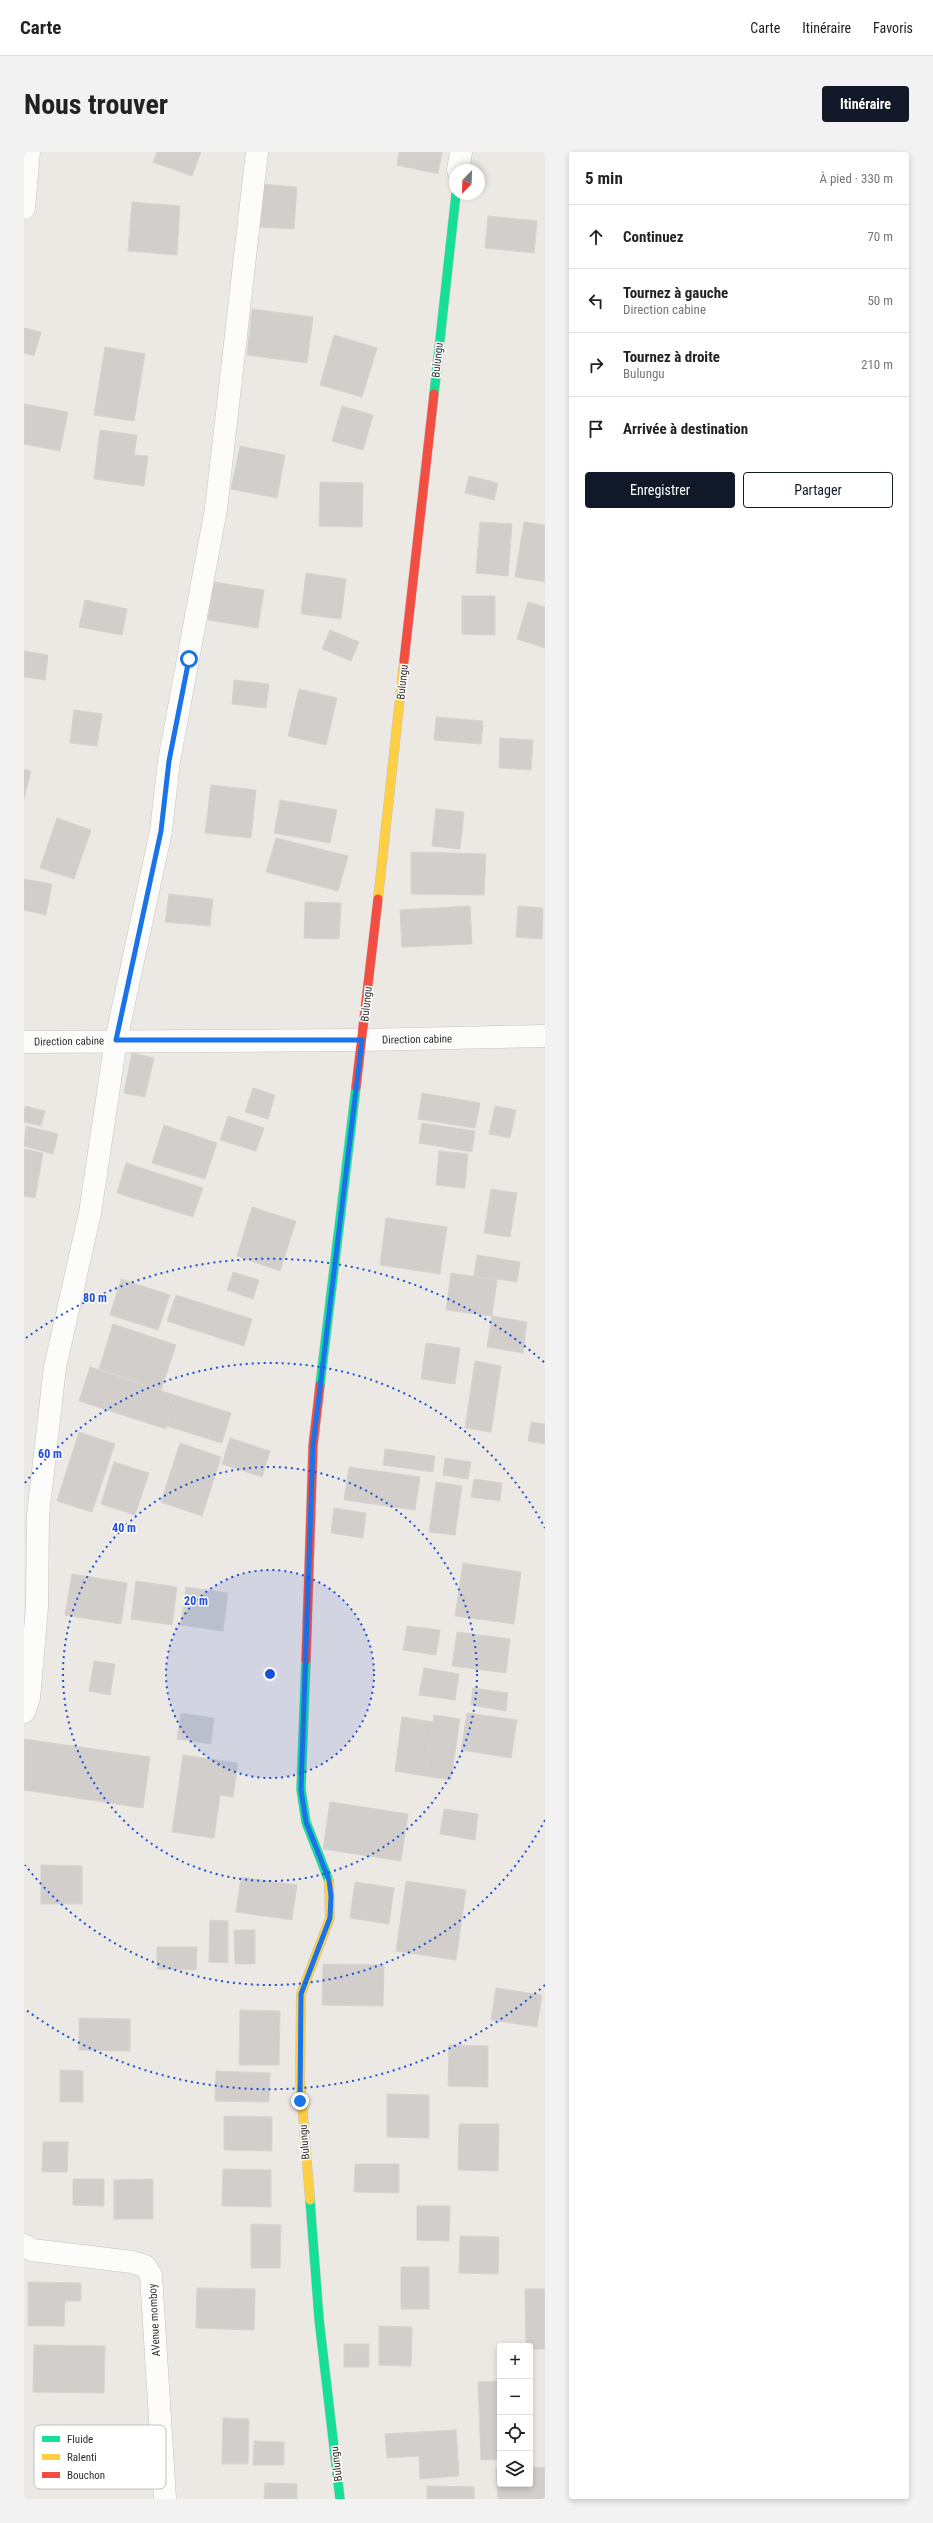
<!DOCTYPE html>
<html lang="fr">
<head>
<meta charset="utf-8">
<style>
	body { margin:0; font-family:"Roboto Condensed",sans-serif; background:#f2f2f2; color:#222 }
	.controls { position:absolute; right:12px; bottom:12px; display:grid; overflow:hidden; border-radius:4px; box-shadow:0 2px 6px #0003 }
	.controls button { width:36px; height:36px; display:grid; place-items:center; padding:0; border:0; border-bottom:1px solid #e0e0e0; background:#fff; color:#222; font:20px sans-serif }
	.compass { position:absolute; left:425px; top:12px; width:36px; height:36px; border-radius:50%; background:#fff; box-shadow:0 2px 6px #0003; rotate:203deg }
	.stop { position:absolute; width:12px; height:12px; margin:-9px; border:3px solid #1a73e8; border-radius:50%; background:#fff }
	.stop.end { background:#1a73e8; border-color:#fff; box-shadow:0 1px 4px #0008 }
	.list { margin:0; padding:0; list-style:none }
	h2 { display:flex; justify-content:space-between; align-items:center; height:52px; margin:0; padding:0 16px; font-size:17px }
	h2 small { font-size:13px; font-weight:400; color:#767676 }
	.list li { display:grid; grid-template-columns:26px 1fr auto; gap:12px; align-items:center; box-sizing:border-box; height:64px; padding:0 16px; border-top:1px solid #e0e0e0 }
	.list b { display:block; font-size:15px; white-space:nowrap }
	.list p { margin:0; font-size:13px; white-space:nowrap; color:#767676 }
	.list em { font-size:13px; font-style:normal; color:#767676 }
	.actions { display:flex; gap:8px; padding:12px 16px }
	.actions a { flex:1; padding:9px 0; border:1px solid #111827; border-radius:4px; text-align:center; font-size:14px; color:#111827 }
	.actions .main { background:#111827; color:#fff }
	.icon { flex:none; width:22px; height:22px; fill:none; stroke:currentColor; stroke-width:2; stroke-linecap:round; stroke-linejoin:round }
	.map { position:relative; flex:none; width:521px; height:2347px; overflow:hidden; border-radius:4px }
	header { display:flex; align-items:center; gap:24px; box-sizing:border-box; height:56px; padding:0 20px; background:#fff; border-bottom:1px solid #e0e0e0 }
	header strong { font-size:19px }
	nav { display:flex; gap:22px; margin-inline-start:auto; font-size:14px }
	.intro { display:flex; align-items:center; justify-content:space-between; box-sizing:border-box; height:96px; padding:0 24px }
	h1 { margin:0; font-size:28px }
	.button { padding:10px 18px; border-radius:4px; background:#111827; color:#fff; font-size:14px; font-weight:700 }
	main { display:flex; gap:24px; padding:0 24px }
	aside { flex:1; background:#fff; border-radius:4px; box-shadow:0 2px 6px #0003 }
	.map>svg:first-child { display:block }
	.building { fill:#d1cecb; stroke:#d7d4d0 }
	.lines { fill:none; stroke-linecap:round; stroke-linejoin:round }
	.street-casing { stroke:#c5c4c5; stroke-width:23 }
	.fast-casing { stroke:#c5c4c5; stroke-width:10 }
	.slow-casing { stroke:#c5c4c5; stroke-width:10 }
	.jam-casing { stroke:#c5c4c5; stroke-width:10 }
	.street { stroke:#fcfcfb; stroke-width:22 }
	.fast { stroke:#16e098; stroke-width:9 }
	.slow { stroke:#ffcf43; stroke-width:9 }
	.jam { stroke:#f24e42; stroke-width:9 }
	.route { stroke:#1a73e8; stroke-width:5 }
	.ring { fill:none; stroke:#1d4ed8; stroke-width:2; stroke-dasharray:2 4 }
	.labels { text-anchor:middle; stroke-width:3; stroke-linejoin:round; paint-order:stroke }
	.street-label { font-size:11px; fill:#2e2e2e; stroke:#fff }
	.key { fill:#fff; stroke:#c0c0c0; stroke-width:1 }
	.key-label { font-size:11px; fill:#2e2e2e }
	.centre { fill:#1d4ed8; stroke:#fff; stroke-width:2 }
	.ring-label { font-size:12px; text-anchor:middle; font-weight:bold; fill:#1d4ed8; stroke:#fff; stroke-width:3; stroke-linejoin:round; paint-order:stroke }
</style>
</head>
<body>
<header>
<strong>Carte</strong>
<nav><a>Carte</a><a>Itinéraire</a><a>Favoris</a></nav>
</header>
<div class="intro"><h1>Nous trouver</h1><a class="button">Itinéraire</a></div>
<main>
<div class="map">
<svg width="521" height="2347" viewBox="0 0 521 2347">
	<rect width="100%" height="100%" fill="#ece8e4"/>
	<g class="building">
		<path d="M133,0H177L168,24L129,10Z"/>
		<path d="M375,0H418L414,22L373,13Z"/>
		<path d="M236,32L273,35L270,77L233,75Z"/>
		<path d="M108,50L156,54L153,103L104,99Z"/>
		<path d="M464,64L513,69L510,101L461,96Z"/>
		<path d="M228,157L289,165L283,211L223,203Z"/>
		<path d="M0,176L17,180L10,204L0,201Z"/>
		<path d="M310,183L353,196L338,245L296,233Z"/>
		<path d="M81,195L121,202L110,269L70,263Z"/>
		<path d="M0,252L44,260L36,299L0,292Z"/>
		<path d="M318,254L349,263L339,298L308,289Z"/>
		<path d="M76,278L113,283L110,303L124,304L120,334L70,327Z"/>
		<path d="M216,294L261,303L253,346L207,337Z"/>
		<path d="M445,324L474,331L470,348L441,341Z"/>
		<path d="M296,330L339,331L338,375L295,374Z"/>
		<path d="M456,370L488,372L484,424L452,421Z"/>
		<path d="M500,370L521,373V430L491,425Z"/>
		<path d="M282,421L322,427L317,467L277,462Z"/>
		<path d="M190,430L240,438L234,476L184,468Z"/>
		<path d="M438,444H471V483L438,482Z"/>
		<path d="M61,448L103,457L98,483L55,475Z"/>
		<path d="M504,450L521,455V496L493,487Z"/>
		<path d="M306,478L335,490L327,509L298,497Z"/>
		<path d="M0,499L24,503L21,528L0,525Z"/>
		<path d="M210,528L245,532L242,556L208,552Z"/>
		<path d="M275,537L313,546L302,593L264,584Z"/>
		<path d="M50,558L78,562L73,594L46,591Z"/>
		<path d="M412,565L459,569L457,592L410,588Z"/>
		<path d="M476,586L509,588L507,618L475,616Z"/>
		<path d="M0,617L7,619L0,647Z"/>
		<path d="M187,633L232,638L227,686L181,681Z"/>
		<path d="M256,648L313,658L306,691L250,681Z"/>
		<path d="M412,657L440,660L436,697L408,694Z"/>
		<path d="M33,666L67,678L50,727L16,716Z"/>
		<path d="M252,686L324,704L314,739L242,720Z"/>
		<path d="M387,700L462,702L460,743L387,742Z"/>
		<path d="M0,727L28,732L22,763L0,758Z"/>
		<path d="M145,742L189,747L186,774L141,770Z"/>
		<path d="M281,750L317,751L315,787L280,786Z"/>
		<path d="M446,754L448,792L378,795L376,758Z"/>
		<path d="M494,754L519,756L518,787L492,785Z"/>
		<path d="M108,901L130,906L121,945L100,941Z"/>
		<path d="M229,936L251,943L244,967L221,960Z"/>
		<path d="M398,941L456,951L451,976L394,967Z"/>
		<path d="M1,954L21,959L17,974L0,970Z"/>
		<path d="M471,954L492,958L486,986L465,982Z"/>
		<path d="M204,964L240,976L232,999L196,988Z"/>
		<path d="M398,971L451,979L448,1000L395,991Z"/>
		<path d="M140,973L193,991L181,1027L128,1011Z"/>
		<path d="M2,974L34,982L29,1002L0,994Z"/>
		<path d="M0,997L19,1001L11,1046L0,1044Z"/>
		<path d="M415,999L444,1002L441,1036L412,1033Z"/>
		<path d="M102,1011L179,1036L169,1065L93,1041Z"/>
		<path d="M467,1037L493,1041L486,1085L460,1081Z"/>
		<path d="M228,1055L272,1069L256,1119L213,1104Z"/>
		<path d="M362,1066L423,1075L416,1122L356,1113Z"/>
		<path d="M453,1103L496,1110L493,1130L450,1124Z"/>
		<path d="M209,1120L235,1128L229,1147L203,1138Z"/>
		<path d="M427,1121L473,1128L468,1164L422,1158Z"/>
		<path d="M97,1127L146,1143L134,1178L86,1163Z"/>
		<path d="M152,1143L228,1167L220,1194L143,1169Z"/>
		<path d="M468,1164L503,1170L499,1201L463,1195Z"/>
		<path d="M89,1172L152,1193L137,1238L75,1217Z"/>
		<path d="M402,1191L436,1196L431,1232L397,1227Z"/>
		<path d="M451,1209L477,1214L467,1280L441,1276Z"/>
		<path d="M66,1215L153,1244L142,1277L55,1249Z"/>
		<path d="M153,1244L207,1261L198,1291L143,1274Z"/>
		<path d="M507,1270L521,1272V1292L504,1289Z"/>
		<path d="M55,1280L91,1292L68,1360L33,1349Z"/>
		<path d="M206,1286L246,1299L238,1325L198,1312Z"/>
		<path d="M156,1291L197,1305L178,1364L137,1350Z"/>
		<path d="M361,1297L411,1304L409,1320L359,1313Z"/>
		<path d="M421,1306L447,1310L444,1327L419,1323Z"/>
		<path d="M90,1310L125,1321L111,1363L77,1352Z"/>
		<path d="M325,1315L396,1325L391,1358L320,1348Z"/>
		<path d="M450,1327L478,1331L476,1349L447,1345Z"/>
		<path d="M412,1330L438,1334L431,1383L405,1380Z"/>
		<path d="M310,1356L342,1361L339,1386L307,1381Z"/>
		<path d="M439,1411L497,1420L490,1472L431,1464Z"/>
		<path d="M48,1422L103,1431L97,1472L41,1463Z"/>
		<path d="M112,1429L153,1435L148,1473L107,1467Z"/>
		<path d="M162,1435L204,1441L199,1479L157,1473Z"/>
		<path d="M383,1474L416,1478L412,1503L379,1498Z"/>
		<path d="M433,1480L486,1487L482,1521L428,1514Z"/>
		<path d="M70,1509L91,1512L86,1543L65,1539Z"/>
		<path d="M400,1516L435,1522L431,1548L395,1543Z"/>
		<path d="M449,1536L484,1541L482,1559L447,1553Z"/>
		<path d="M157,1561L190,1566L187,1592L153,1587Z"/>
		<path d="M443,1561L493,1568L487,1606L437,1598Z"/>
		<path d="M410,1563L436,1567L427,1628L401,1624Z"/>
		<path d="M378,1565L409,1570L401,1624L371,1619Z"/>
		<path d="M0,1587L126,1605L119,1656L0,1638Z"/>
		<path d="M159,1603L214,1611L209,1645L196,1643L190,1686L148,1680Z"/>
		<path d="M306,1650L384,1662L377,1709L299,1697Z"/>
		<path d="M420,1657L454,1662L451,1688L416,1682Z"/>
		<path d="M17,1713L58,1714V1752H17Z"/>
		<path d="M217,1725L273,1733L268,1768L212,1760Z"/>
		<path d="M382,1729L442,1738L432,1808L372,1799Z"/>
		<path d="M331,1730L370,1736L365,1772L326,1766Z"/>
		<path d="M186,1768L204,1769V1811L185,1810Z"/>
		<path d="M210,1778H231V1812H211Z"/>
		<path d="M133,1795H173L172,1818L133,1817Z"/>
		<path d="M299,1812L360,1813L359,1854L298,1853Z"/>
		<path d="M472,1836L518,1843L513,1875L467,1868Z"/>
		<path d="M216,1858L256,1859L255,1913H215Z"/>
		<path d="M55,1866L106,1867V1899L55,1898Z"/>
		<path d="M425,1893L464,1894V1935L424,1934Z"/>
		<path d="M36,1918L59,1919V1950H36Z"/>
		<path d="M192,1919L246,1921L245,1950L191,1949Z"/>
		<path d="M363,1942L405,1943V1986L363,1985Z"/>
		<path d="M200,1964L248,1965V1999L200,1998Z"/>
		<path d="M435,1972H475L474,2019L434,2018Z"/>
		<path d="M19,1990H44L43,2020H18Z"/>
		<path d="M331,2012H375V2041L330,2040Z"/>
		<path d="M199,2017L247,2018V2055L198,2054Z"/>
		<path d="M49,2027H80V2054L49,2053Z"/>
		<path d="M129,2027V2067H90V2028Z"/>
		<path d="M393,2054H426L425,2089L393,2088Z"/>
		<path d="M227,2072L257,2073L256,2116H227Z"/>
		<path d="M436,2084L475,2085L474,2122L435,2121Z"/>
		<rect x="377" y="2115" width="28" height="42"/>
		<path d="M4,2130L57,2131V2149H41L40,2174H4Z"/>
		<path d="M173,2136L231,2137L230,2178L172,2176Z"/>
		<path d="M501,2137H521V2197H506V2194H502Z"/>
		<path d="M355,2174L388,2175L387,2214L355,2213Z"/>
		<rect x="320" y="2192" width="25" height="23"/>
		<path d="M10,2193L81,2194L80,2241L9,2240Z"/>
		<path d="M476,2229V2307L457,2308L454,2230Z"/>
		<path d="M199,2266L225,2267L224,2312H198Z"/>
		<path d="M432,2278L435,2324L396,2327L395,2304L363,2306L361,2282Z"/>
		<path d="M230,2289L260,2290V2313H229Z"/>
		<path d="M521,2315V2347H474L472,2317H476V2332H506V2316Z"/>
		<path d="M241,2331L273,2332V2347H240Z"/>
		<path d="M403,2334L450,2335V2347H403Z"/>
	</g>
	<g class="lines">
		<defs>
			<g id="street">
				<path d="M434,18L437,0"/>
				<path d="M0,56L5,0"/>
				<path d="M0,890L338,888L521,884"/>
				<path d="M0,1560L5,1546L13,1455L14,1363L31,1215L66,1061L92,888L137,679L145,609L192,357L233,0"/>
				<path d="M0,2093L8,2098L108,2110L121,2114L127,2123L141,2347"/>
			</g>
			<g id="fast">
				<path d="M410,242L432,42"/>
				<path d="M296,1233L332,935"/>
				<path d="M282,1508L277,1637L282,1670L305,1729"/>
				<path d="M286,2048L295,2167L316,2347"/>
			</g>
			<g id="slow">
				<path d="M354,747L380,509"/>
				<path d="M286,2048L276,1927L277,1842L306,1766L305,1729"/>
			</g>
			<g id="jam">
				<path d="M380,509L410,242"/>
				<path d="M332,935L354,747"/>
				<path d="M282,1508L289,1294L296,1233"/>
			</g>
		</defs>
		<use href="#street" class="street-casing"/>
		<use href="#fast" class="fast-casing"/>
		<use href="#slow" class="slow-casing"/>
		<use href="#jam" class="jam-casing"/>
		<use href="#street" class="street"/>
		<use href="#fast" class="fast"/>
		<use href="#slow" class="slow"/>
		<use href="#jam" class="jam"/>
	</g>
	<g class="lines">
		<path class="route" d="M165,507L145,609L137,679L92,888H338L289,1294L277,1638L282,1670L305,1728L307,1744L306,1766L277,1842L276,1949"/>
	</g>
	<circle cx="246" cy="1522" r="104" fill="#1d4ed8" fill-opacity=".12"/>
	<g class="ring">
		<circle cx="246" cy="1522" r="104"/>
		<circle cx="246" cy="1522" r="207"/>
		<path d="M521 1668A311 311 0 0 1 1 1713M1 1331A311 311 0 0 1 521 1376"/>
		<path d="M521 1833A415 415 0 0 1 2 1858M2 1186A415 415 0 0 1 521 1211"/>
	</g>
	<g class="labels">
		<g class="street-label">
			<text transform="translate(413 208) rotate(-84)" y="4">Bulungu</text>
			<text transform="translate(378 530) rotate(-84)" y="4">Bulungu</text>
			<text transform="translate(342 852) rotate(-84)" y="4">Bulungu</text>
			<text transform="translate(393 887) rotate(-1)" y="4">Direction cabine</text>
			<text transform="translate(45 889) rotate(-1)" y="4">Direction cabine</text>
			<text transform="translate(280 1990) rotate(-95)" y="4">Bulungu</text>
			<text transform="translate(130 2168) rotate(-93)" y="4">AVenue momboy</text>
			<text transform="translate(312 2312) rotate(-97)" y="4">Bulungu</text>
		</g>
	</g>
	<rect x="10" y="2273" width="132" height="64" rx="6" class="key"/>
	<rect x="18" y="2284" width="18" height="6" fill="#16e098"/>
	<rect x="18" y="2302" width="18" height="6" fill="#ffcf43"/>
	<rect x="18" y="2320" width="18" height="6" fill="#f24e42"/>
	<g class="key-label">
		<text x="43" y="2291">Fluide</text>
		<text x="43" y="2309">Ralenti</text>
		<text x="43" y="2327">Bouchon</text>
	</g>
	<circle cx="246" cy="1522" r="6" class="centre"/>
	<g class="ring-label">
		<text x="71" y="1150">80 m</text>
		<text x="26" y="1306">60 m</text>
		<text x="100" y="1380">40 m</text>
		<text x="172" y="1453">20 m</text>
	</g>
</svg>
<div class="controls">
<button>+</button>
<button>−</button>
<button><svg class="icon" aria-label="locate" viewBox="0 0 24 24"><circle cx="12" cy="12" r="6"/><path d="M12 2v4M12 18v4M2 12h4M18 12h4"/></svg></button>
<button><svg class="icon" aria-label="layers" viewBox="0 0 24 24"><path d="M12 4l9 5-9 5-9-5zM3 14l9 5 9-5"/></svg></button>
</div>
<svg class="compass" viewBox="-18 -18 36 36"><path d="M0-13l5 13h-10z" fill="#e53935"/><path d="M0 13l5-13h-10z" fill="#767676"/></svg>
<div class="stop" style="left:165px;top:507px"></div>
<div class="stop end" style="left:276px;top:1949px"></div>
</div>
<aside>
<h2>5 min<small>À pied · 330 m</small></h2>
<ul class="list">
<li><svg class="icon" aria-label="ahead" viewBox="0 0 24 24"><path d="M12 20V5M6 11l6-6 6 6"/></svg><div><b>Continuez</b></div><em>70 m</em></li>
<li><svg class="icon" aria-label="left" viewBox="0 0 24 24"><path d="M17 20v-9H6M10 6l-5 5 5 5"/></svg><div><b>Tournez à gauche</b><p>Direction cabine</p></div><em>50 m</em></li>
<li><svg class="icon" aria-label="right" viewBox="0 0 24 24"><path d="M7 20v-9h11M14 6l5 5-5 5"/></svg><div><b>Tournez à droite</b><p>Bulungu</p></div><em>210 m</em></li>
<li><svg class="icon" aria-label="arrive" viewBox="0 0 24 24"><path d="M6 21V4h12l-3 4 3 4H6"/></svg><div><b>Arrivée à destination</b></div></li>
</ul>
<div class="actions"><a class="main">Enregistrer</a><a>Partager</a></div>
</aside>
</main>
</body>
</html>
